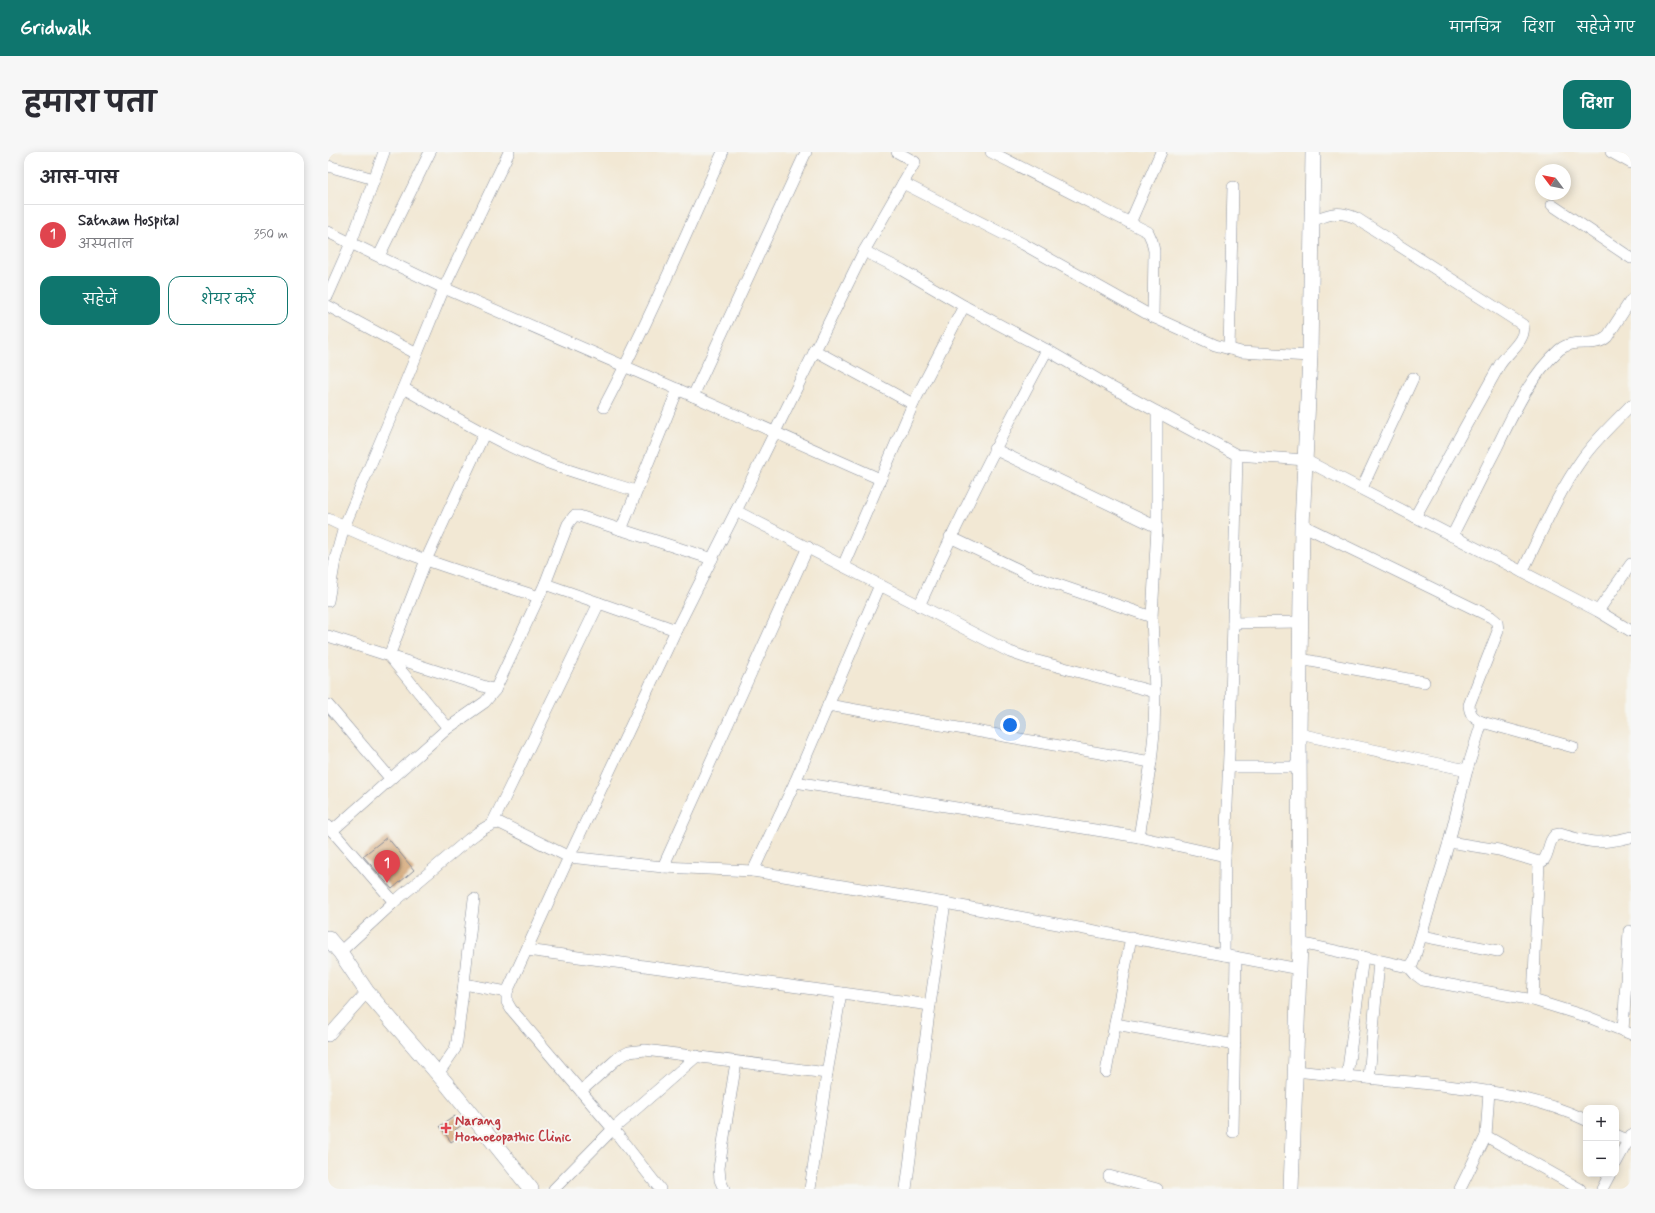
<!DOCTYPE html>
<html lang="hi">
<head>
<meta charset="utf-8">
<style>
	body { margin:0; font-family:Mynerve,"Playpen Sans Deva",sans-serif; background:#f7f7f7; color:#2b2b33 }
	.controls { position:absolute; right:12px; bottom:12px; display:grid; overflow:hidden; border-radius:8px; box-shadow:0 2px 10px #0003 }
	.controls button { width:36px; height:36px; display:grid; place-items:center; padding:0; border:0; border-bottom:1px solid #e1e1e2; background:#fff; color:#2b2b33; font:20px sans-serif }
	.compass { position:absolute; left:1207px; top:12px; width:36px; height:36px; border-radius:50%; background:#fff; box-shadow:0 2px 10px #0003; rotate:302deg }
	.you { position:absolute; left:682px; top:573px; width:14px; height:14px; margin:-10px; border:3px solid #fff; border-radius:50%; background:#1a73e8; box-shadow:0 0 0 6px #1a73e833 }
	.badge { display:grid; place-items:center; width:26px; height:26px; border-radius:50%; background:#0f766e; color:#fff; font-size:13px; font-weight:700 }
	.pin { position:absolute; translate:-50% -33px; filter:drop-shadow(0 1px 2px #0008) }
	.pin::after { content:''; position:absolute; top:21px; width:14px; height:12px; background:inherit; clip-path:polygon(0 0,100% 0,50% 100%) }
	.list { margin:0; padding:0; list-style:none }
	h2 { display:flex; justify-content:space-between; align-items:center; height:52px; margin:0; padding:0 16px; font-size:17px }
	h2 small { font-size:13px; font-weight:400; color:#7c7c81 }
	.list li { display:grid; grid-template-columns:26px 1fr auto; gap:12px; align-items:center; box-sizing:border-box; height:60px; padding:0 16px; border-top:1px solid #e1e1e2 }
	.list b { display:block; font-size:15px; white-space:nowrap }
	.list p { margin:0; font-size:13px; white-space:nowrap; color:#7c7c81 }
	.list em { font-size:13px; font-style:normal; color:#7c7c81 }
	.actions { display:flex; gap:8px; padding:12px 16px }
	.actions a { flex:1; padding:9px 0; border:1px solid #0f766e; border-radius:12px; text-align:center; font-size:14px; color:#0f766e }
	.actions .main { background:#0f766e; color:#fff }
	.map { position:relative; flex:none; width:1303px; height:1037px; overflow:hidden; border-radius:12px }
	header { display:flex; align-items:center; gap:24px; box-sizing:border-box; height:56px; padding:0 20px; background:#0f766e; color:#fff }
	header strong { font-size:19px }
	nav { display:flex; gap:22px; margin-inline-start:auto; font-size:14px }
	.intro { display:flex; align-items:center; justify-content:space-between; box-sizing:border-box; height:96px; padding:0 24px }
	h1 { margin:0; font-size:28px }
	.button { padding:10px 18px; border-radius:12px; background:#0f766e; color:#fff; font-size:14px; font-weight:700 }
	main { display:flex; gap:24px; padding:0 24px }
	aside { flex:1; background:#fff; border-radius:12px; box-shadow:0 2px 10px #0003 }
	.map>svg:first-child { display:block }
	.building { fill:#d3a574 }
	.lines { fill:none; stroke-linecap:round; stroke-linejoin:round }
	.street-casing { stroke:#868c99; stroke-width:12 }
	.secondary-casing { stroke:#868c99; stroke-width:16 }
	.street { stroke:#fff; stroke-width:11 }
	.secondary { stroke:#fff; stroke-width:15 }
	.health-dot { fill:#e0444e; stroke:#f6f6f2; stroke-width:1.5 }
	.labels { text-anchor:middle; stroke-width:4; stroke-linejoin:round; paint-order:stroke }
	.health-label { font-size:14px; font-weight:bold; fill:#be3a42; stroke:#f6f6f2; text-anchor:start }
</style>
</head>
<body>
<header>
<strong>Gridwalk</strong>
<nav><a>मानचित्र</a><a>दिशा</a><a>सहेजे गए</a></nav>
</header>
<div class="intro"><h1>हमारा पता</h1><a class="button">दिशा</a></div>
<main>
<aside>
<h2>आस-पास<small></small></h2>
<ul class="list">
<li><span class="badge" style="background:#e0444e">1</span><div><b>Satnam Hospital</b><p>अस्पताल</p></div><em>350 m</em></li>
</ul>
<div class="actions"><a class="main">सहेजें</a><a>शेयर करें</a></div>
</aside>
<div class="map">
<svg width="1303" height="1037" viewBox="0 0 1303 1037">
	<rect width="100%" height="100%" fill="#f6f6f2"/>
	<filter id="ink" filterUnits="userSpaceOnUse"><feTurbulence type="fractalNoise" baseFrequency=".025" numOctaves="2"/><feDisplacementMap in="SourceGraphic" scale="8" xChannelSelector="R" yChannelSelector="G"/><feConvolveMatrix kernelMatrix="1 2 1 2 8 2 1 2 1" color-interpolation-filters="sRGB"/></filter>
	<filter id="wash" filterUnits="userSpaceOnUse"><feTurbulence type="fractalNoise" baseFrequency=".012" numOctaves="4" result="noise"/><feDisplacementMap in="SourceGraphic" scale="16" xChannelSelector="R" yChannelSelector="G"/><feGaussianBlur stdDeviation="0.9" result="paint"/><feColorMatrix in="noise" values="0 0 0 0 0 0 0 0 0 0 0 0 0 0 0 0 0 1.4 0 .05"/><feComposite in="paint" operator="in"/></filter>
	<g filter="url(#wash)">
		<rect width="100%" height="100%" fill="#f2e8d4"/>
		<g id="blocks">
			<g class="building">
				<path d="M59,685L86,718L64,737L35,704Z"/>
				<path d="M127,964L134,973L127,978L132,984L123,990L112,974Z"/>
			</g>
		</g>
	</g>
	<g filter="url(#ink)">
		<use href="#blocks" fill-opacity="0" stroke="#868c99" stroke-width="1"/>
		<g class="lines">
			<defs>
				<g id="street">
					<path d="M569,0L587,10L536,99L574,118L636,154L719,198L781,234L909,303L977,308L1270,459L1303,479"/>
					<path d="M663,0L820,80L824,89L826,99L825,165"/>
					<path d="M1283,0L1303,11"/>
					<path d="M0,14L46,27"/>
					<path d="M575,31L695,92L825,165L887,193L913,200L982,204"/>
					<path d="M1224,53L1303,106"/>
					<path d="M983,69C1002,62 1009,58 1028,66L1195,173C1199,189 1178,201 1171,214C1143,264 1115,314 1087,365"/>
					<path d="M802,71L833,0"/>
					<path d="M0,80L116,136L365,244L552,327"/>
					<path d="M51,104L102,0"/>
					<path d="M0,143L23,91L56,0"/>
					<path d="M0,154L89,202"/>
					<path d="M901,197L905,35"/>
					<path d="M486,198L585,252"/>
					<path d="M75,236C120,261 163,287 210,307C242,320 276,329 308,339"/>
					<path d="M365,244L478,0"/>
					<path d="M276,255C319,173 356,87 394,2"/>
					<path d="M666,297L829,375"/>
					<path d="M1034,336L1085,226"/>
					<path d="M408,359L682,500L702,507L827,540"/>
					<path d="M0,367C67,401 140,422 211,445"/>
					<path d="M974,373L1163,465L1169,470L1170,479L1141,553C1142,563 1145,566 1154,570L1245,595"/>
					<path d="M293,378L350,237"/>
					<path d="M1124,384C1139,355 1153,326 1168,297C1185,262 1202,224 1231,198C1246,185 1266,197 1279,185L1303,148"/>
					<path d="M622,385L704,424L824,465"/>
					<path d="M515,414L585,252L636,154"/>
					<path d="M1194,420C1213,382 1229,342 1254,307C1268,287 1286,271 1303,253"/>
					<path d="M217,432L348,478"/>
					<path d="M0,449L7,408L16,375L75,236L116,136L181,0"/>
					<path d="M591,454C631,367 674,282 719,198"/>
					<path d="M1270,459L1303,412"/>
					<path d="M905,471L973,470"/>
					<path d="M0,484L167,538L217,432L240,372L246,364H251L384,407"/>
					<path d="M972,507L1096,530"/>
					<path d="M0,553L62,626"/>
					<path d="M500,553L823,610"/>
					<path d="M120,576L61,504L98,408L156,282"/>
					<path d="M971,582L1139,618L1121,690L1085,811L1081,815L1076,814L972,791"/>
					<path d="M901,615H971"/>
					<path d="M1139,618L1154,570"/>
					<path d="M467,630L811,685L897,704"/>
					<path d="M164,672L271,451"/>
					<path d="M0,674L66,750"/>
					<path d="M4,679L120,576L157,550L167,538"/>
					<path d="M811,685L823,610L826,581L827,540L824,465L829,375V260"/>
					<path d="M1121,690L1171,698L1211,710L1215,709C1222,701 1219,691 1227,683L1232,682C1263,691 1271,693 1303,685"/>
					<path d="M335,715L480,395"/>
					<path d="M425,719L467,630L552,433"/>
					<path d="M1094,784L1170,799"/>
					<path d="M199,798L602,853"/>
					<path d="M12,800L66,750L141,687C151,680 159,672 172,671L241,705L335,715L425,719L617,751L971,817"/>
					<path d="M896,803L897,704L903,551L909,303"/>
					<path d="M1081,815L1087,822L1095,828L1205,848L1260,865L1303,882"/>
					<path d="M136,832L179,840"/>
					<path d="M1205,848L1211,710"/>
					<path d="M787,872L907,893"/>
					<path d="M1295,879L1301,779"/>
					<path d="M0,884L39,840"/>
					<path d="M967,919C1006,923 1044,927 1083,930C1143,936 1203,942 1258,968"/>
					<path d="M778,920L803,785"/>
					<path d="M110,922L127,897L129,889L146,747"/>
					<path d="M1019,924L1035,805"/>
					<path d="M1041,926L1051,809"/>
					<path d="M253,939L291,905L301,900L317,898L499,921"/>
					<path d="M905,980L908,805"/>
					<path d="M1288,983L1303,990"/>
					<path d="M1158,984L1252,1037"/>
					<path d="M1288,1011L1303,983"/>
					<path d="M781,1024L829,1037"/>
					<path d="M226,1037L285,977L369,904"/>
					<path d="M332,1037L285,977L183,857L179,850V840L241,705L348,478L408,359L536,99"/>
					<path d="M396,1037L392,1028L391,1016L408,910"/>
					<path d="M482,1037L499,921L513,841"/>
					<path d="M578,1037L602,853L617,751"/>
					<path d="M1132,1037L1158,984L1161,939"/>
					<path d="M1274,1037L1282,1022"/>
				</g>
				<g id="secondary">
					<path d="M0,786L12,800L39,840L117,930L203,1037"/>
					<path d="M963,1037L972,791L971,582L974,373L982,204L985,0"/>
				</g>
			</defs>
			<use href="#street" class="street-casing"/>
			<use href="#secondary" class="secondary-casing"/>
			<use href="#street" class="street"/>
			<use href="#secondary" class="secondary"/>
		</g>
	</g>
	<path class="health-dot" d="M116 970h4v4h4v4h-4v4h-4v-4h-4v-4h4z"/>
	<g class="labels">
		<g class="health-label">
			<text x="127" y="973">Narang<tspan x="127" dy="16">Homoeopathic Clinic</tspan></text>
		</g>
	</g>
</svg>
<div class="controls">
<button>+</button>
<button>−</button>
</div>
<svg class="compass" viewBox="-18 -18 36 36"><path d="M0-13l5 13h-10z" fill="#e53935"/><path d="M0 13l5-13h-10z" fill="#7c7c81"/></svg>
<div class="you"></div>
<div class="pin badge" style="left:59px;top:731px;background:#e0444e">1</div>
</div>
</main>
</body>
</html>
